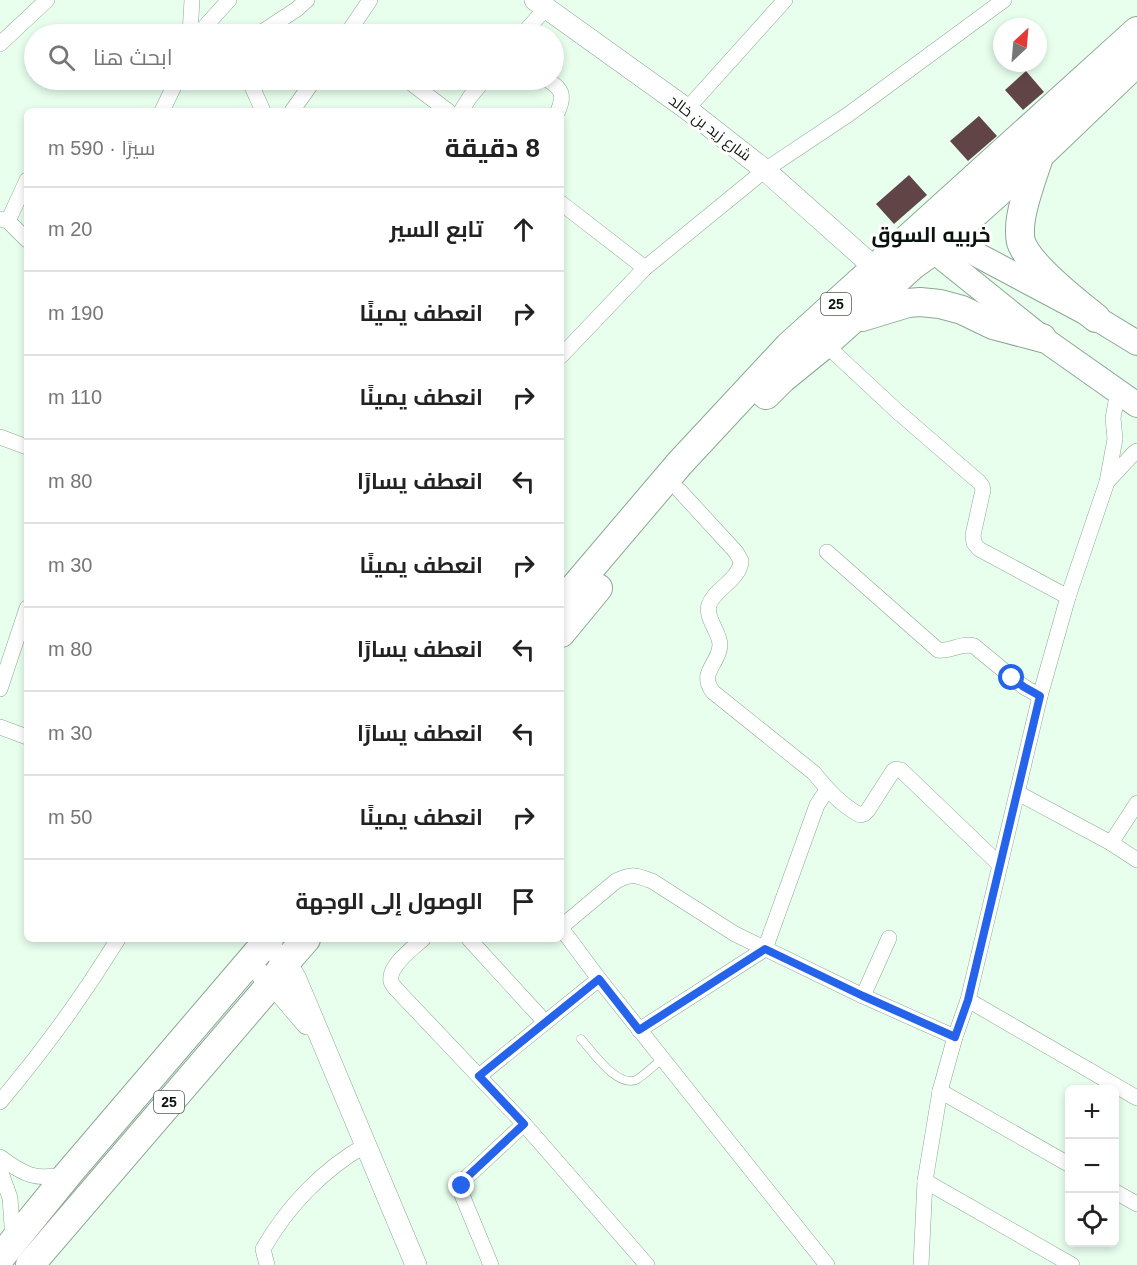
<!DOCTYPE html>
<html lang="ar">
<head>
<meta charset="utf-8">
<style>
	body { margin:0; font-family:Arial,Cairo,sans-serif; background:#f2f2f2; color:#222; direction:rtl }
	.controls { position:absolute; right:18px; bottom:18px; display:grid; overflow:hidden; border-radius:9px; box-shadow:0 3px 9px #0003 }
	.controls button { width:54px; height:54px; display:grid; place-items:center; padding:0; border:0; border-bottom:2px solid #e0e0e0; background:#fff; color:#222; font:30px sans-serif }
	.compass { position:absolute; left:993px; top:18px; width:54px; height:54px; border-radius:50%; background:#fff; box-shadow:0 3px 9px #0003; rotate:26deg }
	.stop { position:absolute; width:18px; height:18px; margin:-14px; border:4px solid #2563eb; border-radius:50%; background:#fff }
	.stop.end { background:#2563eb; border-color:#fff; box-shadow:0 2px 6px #0008 }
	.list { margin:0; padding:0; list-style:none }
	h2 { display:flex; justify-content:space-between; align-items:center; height:78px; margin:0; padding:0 24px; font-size:26px }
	h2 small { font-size:20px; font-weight:400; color:#767676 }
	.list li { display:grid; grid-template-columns:39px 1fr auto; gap:18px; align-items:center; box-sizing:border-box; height:84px; padding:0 24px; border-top:2px solid #e0e0e0 }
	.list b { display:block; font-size:22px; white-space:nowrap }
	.list em { font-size:20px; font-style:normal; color:#767676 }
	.icon { flex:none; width:33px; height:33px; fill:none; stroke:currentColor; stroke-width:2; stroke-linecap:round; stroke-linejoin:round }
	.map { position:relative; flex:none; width:1137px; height:1265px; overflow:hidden; direction:ltr }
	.search { position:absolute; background:#fff; box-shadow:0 3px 9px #0003; left:24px; top:24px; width:540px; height:66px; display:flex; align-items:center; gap:15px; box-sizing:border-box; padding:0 21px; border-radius:33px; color:#767676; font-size:22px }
	.panel { position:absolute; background:#fff; box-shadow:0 3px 9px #0003; left:24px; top:108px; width:540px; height:834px; border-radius:9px; direction:rtl }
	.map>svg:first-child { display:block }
	.building { fill:#614446 }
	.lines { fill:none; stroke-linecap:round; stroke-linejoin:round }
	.lane-casing { stroke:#8da794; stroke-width:9 }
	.street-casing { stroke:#8da794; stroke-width:16 }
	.secondary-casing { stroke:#8da794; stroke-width:22 }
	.primary-casing { stroke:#8da794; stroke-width:26 }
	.highway-casing { stroke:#8da794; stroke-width:30 }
	.lane { stroke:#fff; stroke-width:8 }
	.street { stroke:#fff; stroke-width:15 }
	.secondary { stroke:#fff; stroke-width:21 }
	.primary { stroke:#fff; stroke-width:24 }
	.highway { stroke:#fff; stroke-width:28 }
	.route { stroke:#2563eb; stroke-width:8 }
	.labels { text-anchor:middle; stroke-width:6; stroke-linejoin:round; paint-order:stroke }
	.shield { fill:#fff; stroke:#545a56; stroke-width:1.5 }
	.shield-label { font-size:14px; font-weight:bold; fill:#0a140d }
	.street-label { font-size:15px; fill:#0a140d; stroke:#fff }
	.district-label { font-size:21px; font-weight:bold; fill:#0a140d; stroke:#fff }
</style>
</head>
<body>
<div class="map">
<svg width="1137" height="1265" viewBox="0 0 1137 1265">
	<rect width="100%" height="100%" fill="#e8ffee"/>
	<g class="building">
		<path d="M1026,71L1044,92L1023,110L1005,90Z"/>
		<path d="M979,116L997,136L968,161L950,141Z"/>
		<path d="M909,175L927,195L894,224L876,204Z"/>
	</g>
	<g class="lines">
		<defs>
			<path id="lane" d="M581,1039C593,1052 616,1087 636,1080C642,1077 657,1063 662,1059"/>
			<g id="street">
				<path d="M190,33L200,32L229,0"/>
				<path d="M190,34L192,0"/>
				<path d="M259,34L297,9L307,0"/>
				<path d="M347,34L370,0"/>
				<path d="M523,34L546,8"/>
				<path d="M0,44L47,0"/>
				<path d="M249,80L263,111"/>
				<path d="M407,80L448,111"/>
				<path d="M548,80C562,89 565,95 558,111"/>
				<path d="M687,109L785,0"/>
				<path d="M162,111L177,80"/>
				<path d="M292,111L314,80"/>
				<path d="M461,111L470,97L484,80"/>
				<path d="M561,203L645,268"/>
				<path d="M0,219L8,221L27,240"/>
				<path d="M8,221L27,180"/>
				<path d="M825,344L898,412L979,482L982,486L983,490L973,535L974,543L979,549L1068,597"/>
				<path d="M561,356L645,268L765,170L849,114L1004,0"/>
				<path d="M0,437L27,447"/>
				<path d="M1107,482L1134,453L1137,451"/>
				<path d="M679,490L736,552L741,561C740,580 714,589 709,605C705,618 720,632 720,645C719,665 698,672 713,692L814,773C827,789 841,805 860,815L864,814L868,810L893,771L896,769L901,770L1000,865"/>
				<path d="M827,552L938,650C951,652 961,642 974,646L1024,687L1040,696"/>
				<path d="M0,689L27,608"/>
				<path d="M0,727L27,737"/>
				<path d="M1018,793L1111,843L1137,860"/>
				<path d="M1111,843L1137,803"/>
				<path d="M561,927L616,881C632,873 636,875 652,881L735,934L863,996L955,1037"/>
				<path d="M561,928L599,979L827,1265"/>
				<path d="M423,939C413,948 388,966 391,981C391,983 395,988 396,989L524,1124L647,1265"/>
				<path d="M469,939L545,1022"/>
				<path d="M863,996L889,938"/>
				<path d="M968,1000L1137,1098"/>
				<path d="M639,1030L765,949L817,805L827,790"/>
				<path d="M479,1076L599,979"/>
				<path d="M940,1091L1070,1165"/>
				<path d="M0,1102C43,1051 83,996 118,939"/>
				<path d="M0,1157C24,1175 36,1181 66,1174"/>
				<path d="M0,1170L10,1198L13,1240"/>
				<path d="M925,1181L1072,1265"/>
				<path d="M1114,1191L1137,1204"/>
				<path d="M267,1265L263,1249C287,1207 323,1169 366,1145"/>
				<path d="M491,1265L462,1195V1186L466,1178L524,1124"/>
				<path d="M921,1265L925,1181L940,1091L955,1037L968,1000L1040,696L1068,597L1107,482L1115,439L1113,418L1118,391"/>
			</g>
			<g id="secondary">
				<path d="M535,0L687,109L765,170L875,268"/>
				<path d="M277,954L286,962L296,979L416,1265"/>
				<path d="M262,975L272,983L307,1024"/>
			</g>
			<g id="primary">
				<path d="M936,223L970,251L1096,318L1137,343"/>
				<path d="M919,239L1042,338L1137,405"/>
			</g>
			<g id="highway">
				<path d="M1039,157C1033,176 1020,208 1020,229C1020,232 1020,239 1021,242C1029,266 1076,302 1096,318"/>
				<path d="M862,317L908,303L920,302L940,304L962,310L993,325L1042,338"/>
				<path d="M766,395L782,379L825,344L913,265L934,250L1040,155L1137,62"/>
				<path d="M561,603L680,463L789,346L1137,31"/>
				<path d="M561,633L598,588"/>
				<path d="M0,1258L69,1173L269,939"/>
				<path d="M30,1265L272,983L286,962L306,939"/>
			</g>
		</defs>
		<use href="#lane" class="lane-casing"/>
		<use href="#street" class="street-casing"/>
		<use href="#secondary" class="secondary-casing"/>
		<use href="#primary" class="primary-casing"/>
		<use href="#highway" class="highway-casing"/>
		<use href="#lane" class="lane"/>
		<use href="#street" class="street"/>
		<use href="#secondary" class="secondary"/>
		<use href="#primary" class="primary"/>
		<use href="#highway" class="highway"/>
	</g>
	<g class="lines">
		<path class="route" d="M462,1186L466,1178L524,1124L479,1076L599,979L639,1030L765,949L863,996L955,1037L968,1000L1040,696L1024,687L1012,678"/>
	</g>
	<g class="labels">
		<g class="shield">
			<rect x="821" y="293" width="30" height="22" rx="4.5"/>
			<rect x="154" y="1091" width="30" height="22" rx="4.5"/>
		</g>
		<g class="shield-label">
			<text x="836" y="309">25</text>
			<text x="169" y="1107">25</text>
		</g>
		<g class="street-label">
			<text transform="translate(710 128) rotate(37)" y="5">شارع زيد بن خالد</text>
		</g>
		<g class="district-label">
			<text x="931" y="242">خربیه السوق</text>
		</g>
	</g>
</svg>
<div class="controls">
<button>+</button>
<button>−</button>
<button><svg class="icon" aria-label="locate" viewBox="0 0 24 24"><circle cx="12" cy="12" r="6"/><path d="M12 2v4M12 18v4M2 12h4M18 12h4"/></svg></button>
</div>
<svg class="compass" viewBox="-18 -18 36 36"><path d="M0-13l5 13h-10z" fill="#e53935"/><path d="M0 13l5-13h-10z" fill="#767676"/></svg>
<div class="stop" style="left:1012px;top:678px"></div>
<div class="stop end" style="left:462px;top:1186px"></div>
<div class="search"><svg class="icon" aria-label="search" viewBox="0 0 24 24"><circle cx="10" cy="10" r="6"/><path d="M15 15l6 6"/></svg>ابحث هنا</div>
<section class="panel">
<h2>8 دقيقة<small>سيرًا · 590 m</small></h2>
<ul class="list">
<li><svg class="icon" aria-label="ahead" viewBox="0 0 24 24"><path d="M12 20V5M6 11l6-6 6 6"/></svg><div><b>تابع السير</b></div><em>20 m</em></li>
<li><svg class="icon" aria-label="right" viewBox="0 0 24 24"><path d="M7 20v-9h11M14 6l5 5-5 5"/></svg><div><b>انعطف يمينًا</b></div><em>190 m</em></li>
<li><svg class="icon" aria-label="right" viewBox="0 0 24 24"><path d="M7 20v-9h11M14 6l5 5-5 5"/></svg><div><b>انعطف يمينًا</b></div><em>110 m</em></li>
<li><svg class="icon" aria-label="left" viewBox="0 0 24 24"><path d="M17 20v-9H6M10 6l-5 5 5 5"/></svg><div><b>انعطف يسارًا</b></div><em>80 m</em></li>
<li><svg class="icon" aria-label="right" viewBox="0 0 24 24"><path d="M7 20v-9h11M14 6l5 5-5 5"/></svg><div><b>انعطف يمينًا</b></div><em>30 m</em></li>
<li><svg class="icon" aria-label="left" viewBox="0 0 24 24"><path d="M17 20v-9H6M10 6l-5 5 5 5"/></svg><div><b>انعطف يسارًا</b></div><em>80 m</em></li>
<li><svg class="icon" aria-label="left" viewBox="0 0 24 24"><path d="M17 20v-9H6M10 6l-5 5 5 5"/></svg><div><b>انعطف يسارًا</b></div><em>30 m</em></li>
<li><svg class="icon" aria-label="right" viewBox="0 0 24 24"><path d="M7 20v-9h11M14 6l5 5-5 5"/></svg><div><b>انعطف يمينًا</b></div><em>50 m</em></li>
<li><svg class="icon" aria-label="arrive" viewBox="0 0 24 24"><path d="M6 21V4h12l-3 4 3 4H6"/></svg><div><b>الوصول إلى الوجهة</b></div></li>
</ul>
</section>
</div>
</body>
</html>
